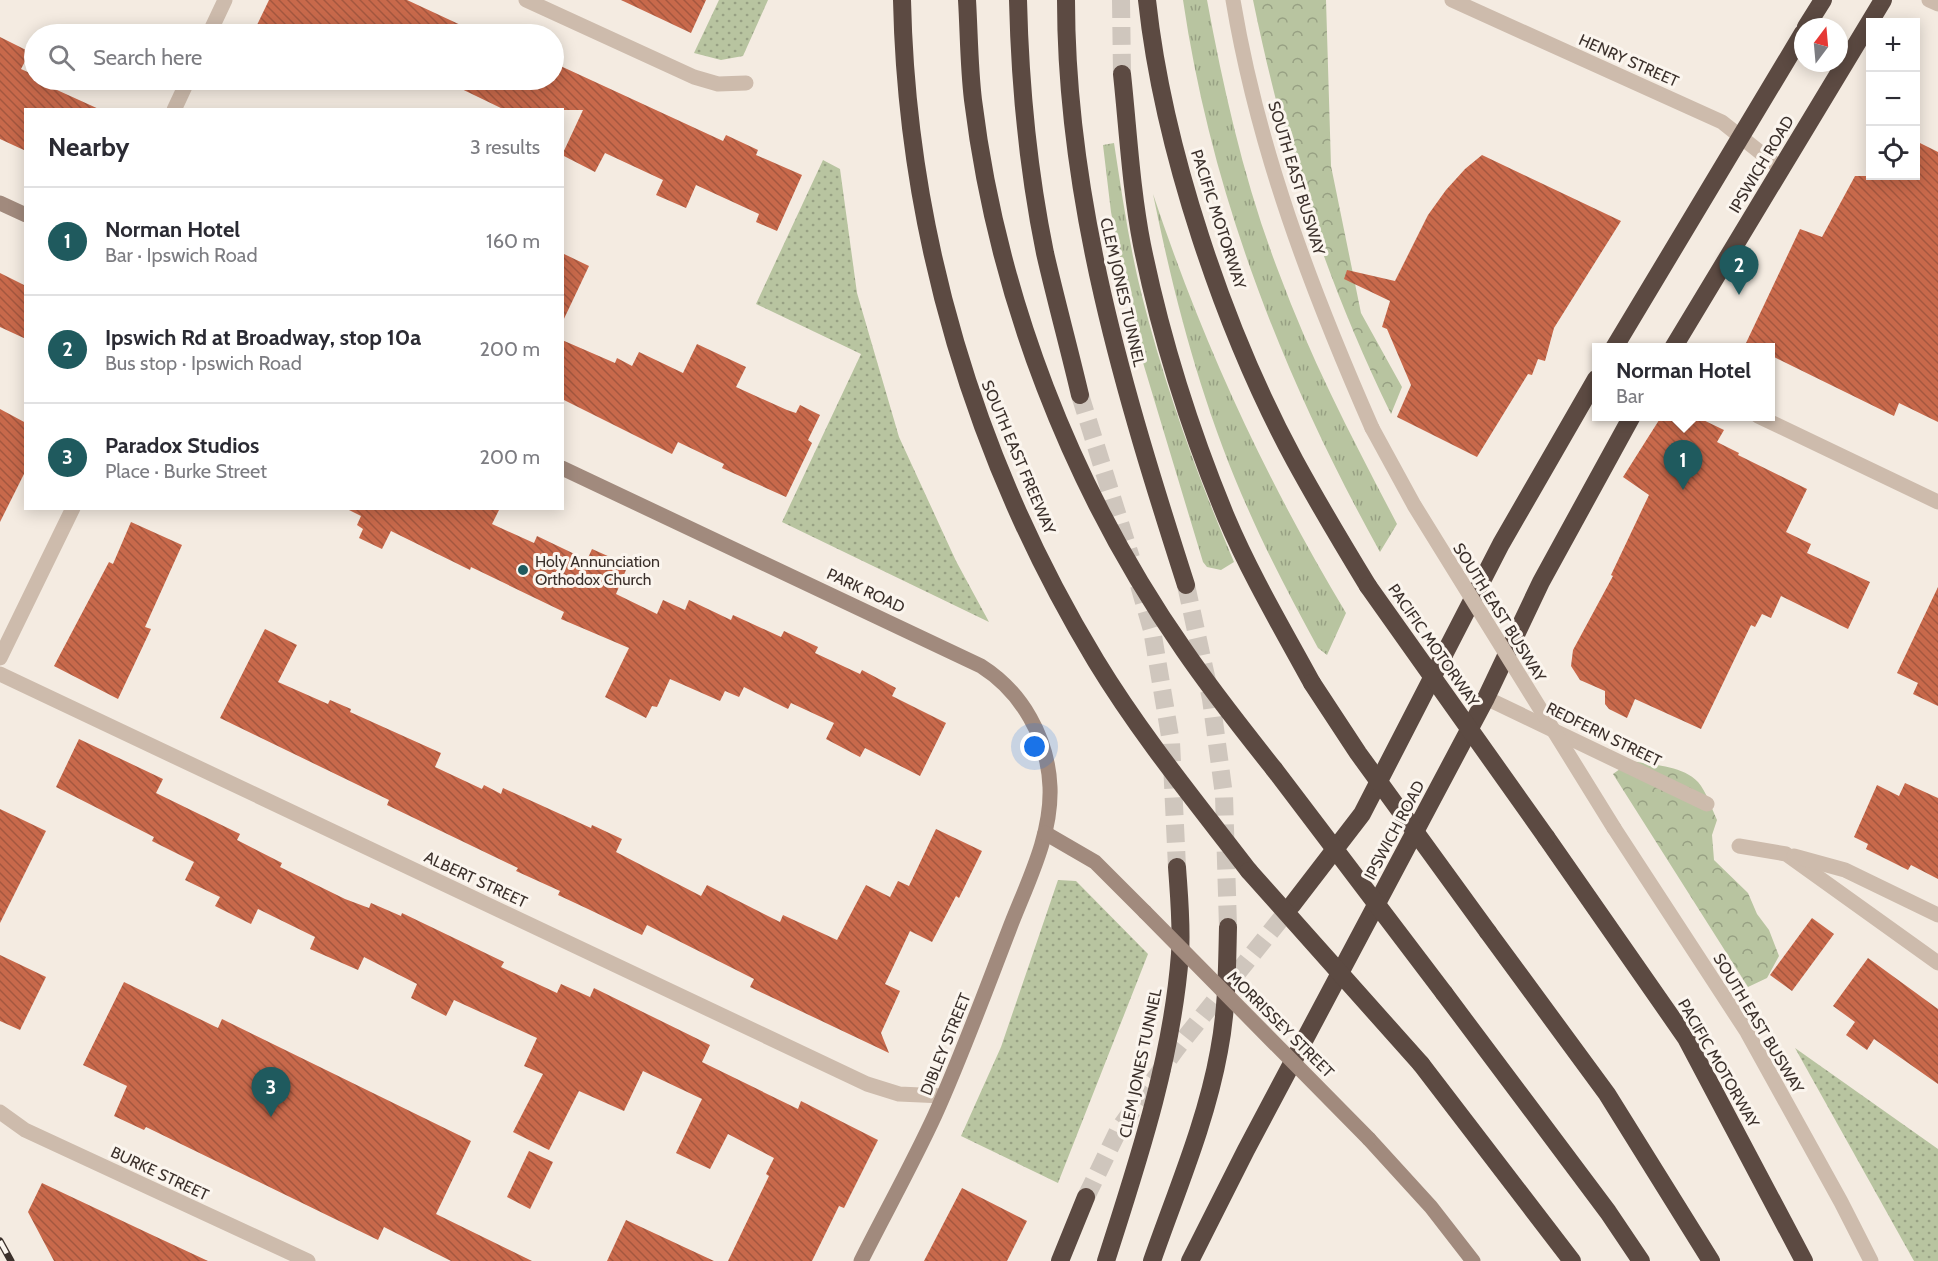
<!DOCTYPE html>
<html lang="en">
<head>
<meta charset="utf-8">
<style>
	body { margin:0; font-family:Cabin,sans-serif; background:#f7f7f7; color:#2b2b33 }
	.controls { position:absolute; right:18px; top:18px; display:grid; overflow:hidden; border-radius:0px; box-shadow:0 3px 15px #0003 }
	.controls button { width:54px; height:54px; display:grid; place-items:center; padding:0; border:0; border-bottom:2px solid #e1e1e2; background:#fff; color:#2b2b33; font:30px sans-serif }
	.compass { position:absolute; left:1794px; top:18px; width:54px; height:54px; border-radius:50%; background:#fff; box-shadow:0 3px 15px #0003; rotate:16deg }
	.you { position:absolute; left:1035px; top:747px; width:21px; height:21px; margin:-15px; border:4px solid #fff; border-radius:50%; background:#1a73e8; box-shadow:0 0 0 9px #1a73e833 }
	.badge { display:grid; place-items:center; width:39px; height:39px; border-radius:50%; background:#1f5a5e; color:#fff; font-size:20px; font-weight:700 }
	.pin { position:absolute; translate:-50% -50px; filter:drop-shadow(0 2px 3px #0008) }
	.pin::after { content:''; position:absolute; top:32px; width:21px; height:18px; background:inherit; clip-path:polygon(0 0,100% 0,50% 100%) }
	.popup { position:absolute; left:1592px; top:343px; width:183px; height:78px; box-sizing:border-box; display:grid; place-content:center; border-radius:0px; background:#fff; filter:drop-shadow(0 2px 4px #0005); font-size:20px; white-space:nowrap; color:#7c7c81 }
	.popup b { font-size:22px; color:#2b2b33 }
	.popup::after { content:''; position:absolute; left:50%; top:100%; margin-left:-12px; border:12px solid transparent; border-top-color:#fff }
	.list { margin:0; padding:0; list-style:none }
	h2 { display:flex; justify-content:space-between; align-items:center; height:78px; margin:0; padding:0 24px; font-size:26px }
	h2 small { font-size:20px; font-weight:400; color:#7c7c81 }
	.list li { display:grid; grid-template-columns:39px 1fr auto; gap:18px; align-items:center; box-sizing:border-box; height:108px; padding:0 24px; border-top:2px solid #e1e1e2 }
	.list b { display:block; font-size:22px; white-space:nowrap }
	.list p { margin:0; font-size:20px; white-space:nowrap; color:#7c7c81 }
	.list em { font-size:20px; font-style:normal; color:#7c7c81 }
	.icon { flex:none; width:33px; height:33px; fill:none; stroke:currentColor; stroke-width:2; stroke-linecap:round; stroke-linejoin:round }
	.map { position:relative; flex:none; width:1938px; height:1261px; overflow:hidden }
	.search { position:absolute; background:#fff; box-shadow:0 3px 15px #0003; left:24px; top:24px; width:540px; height:66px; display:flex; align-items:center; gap:15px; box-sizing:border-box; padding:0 21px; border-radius:33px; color:#7c7c81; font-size:22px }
	.panel { position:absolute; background:#fff; box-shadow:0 3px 15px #0003; left:24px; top:108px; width:540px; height:402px; border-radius:0px }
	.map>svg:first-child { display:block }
	.grass { fill:url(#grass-tufts) }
	.forest { fill:url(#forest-crowns) }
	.park { fill:url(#park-dots) }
	.building { fill:url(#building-back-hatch) }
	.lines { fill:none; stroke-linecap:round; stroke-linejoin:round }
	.highway-tunnel { stroke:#cfc6bd; stroke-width:18; stroke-dasharray:18 9; stroke-linecap:butt }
	.lane { stroke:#cdbbac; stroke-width:15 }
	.street { stroke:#cdbbac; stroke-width:15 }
	.secondary { stroke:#a18a7d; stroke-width:15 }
	.highway { stroke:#5c4a42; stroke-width:18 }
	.rail-casing { stroke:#3b302b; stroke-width:7 }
	.rail { stroke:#fbf5ee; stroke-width:4.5; stroke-dasharray:14; stroke-linecap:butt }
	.lane-bridge { stroke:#cdbbac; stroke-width:15 }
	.secondary-bridge { stroke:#a18a7d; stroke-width:15 }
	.highway-bridge { stroke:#5c4a42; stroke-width:18 }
	.poi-dot { fill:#1f5a5e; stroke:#fbf5ee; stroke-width:2 }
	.labels { text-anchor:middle; stroke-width:6; stroke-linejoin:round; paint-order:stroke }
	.street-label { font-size:16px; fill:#3b302b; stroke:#fbf5ee }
	.poi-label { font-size:16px; fill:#3b302b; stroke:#fbf5ee; text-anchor:start }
</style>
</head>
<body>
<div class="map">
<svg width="1938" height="1261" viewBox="0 0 1938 1261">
	<defs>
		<pattern id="grass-tufts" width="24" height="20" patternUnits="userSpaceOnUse" patternTransform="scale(1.5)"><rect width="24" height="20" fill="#b8c4a0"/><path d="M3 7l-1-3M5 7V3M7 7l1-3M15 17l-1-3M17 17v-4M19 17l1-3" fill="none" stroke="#97a083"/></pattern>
		<pattern id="forest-crowns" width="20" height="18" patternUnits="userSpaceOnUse" patternTransform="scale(1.5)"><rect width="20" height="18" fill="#b8c4a0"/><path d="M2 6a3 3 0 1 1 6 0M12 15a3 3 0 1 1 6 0" fill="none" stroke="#97a083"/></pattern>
		<pattern id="park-dots" width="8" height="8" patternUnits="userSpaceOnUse" patternTransform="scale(1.5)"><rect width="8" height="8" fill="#b8c4a0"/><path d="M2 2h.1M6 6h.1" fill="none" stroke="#97a083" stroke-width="1.8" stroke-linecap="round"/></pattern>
		<pattern id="building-back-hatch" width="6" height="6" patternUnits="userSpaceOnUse" patternTransform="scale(1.5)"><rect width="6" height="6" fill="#c8694b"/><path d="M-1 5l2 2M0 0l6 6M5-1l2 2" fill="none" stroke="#a4573f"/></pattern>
	</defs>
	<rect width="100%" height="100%" fill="#f4ebe1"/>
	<g class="grass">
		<path d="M1183,0H1207C1224,92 1245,185 1279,273C1311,360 1354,442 1397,524L1380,552C1284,379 1212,197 1183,0Z"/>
		<path d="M1114,143C1122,194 1129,245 1142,296C1165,387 1197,475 1234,562L1221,570L1207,567L1203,562L1135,336L1111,212L1103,145Z"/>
		<path d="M1153,194C1203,344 1265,478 1346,613L1327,655L1318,648C1293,602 1269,557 1248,509C1203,408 1175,302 1153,194Z"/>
	</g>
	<g class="forest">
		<path d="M1253,0H1326L1331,166L1361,313L1402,387L1391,414C1324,276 1284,150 1253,0Z"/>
		<path d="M1631,761C1652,765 1682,765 1698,782C1706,791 1712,809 1717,820L1712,835L1714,860L1748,893L1757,914L1769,930L1779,956L1767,978L1748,987L1613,774Z"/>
	</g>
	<g class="park">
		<path d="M719,0H768L743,56L721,60L694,53Z"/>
		<path d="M823,160L840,169L857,293L899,437L956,561L989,622L782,522L861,354L756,304Z"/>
		<path d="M1058,880L1076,881L1148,954L1058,1183L961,1136L1001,1047Z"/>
		<path d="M1795,1048L1938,1149V1261H1914Z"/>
	</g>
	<g class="building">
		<path d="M269,0H407L480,34H276L257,25Z"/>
		<path d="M621,0H706L691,33Z"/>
		<path d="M0,37L30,52L21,69L34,75V80H45L59,86L57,90L101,110H26V151L0,139Z"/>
		<path d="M554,63L723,141L726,135L758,150L756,155L802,175L777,231L756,222L759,214L696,185L686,208L656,195L663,180L605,153L595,172L562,155L583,110H505L443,80H554Z"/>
		<path d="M1916,141L1938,152V422L1899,403L1894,416L1770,355V348H1756L1746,343L1800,229L1822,237L1855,176H1916Z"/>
		<path d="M1482,155L1621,221L1554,328L1545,361L1538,359L1532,375L1528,374L1477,457L1397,417L1411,385L1387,329L1382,327L1390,301L1344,279L1347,270L1395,281L1428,215L1446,190L1465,169Z"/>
		<path d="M562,253L589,266L562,323Z"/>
		<path d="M0,273L26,286V339L0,327Z"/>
		<path d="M562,340L615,363L617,358L632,366L639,352L683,373L697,344L746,367L736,387L787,410L796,413L800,405L820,415L808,440L812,443L786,497L722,468L724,464L678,442L672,454L562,399Z"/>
		<path d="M0,409L26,423V470L0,522Z"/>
		<path d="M1661,417H1697L1724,430L1717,442L1739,453L1738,455L1807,489L1786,532L1811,544L1807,553L1870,582L1848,629L1781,596L1771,618L1762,614L1755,627L1751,625L1701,729L1635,699L1627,718L1609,709L1605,704V691L1580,680L1571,666L1573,650L1613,576L1611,575L1649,495L1623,477Z"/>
		<path d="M345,508H500L492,524L534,543L537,536L587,560L592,549L628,565L616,594L657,614L663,600L685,610L689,600L731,620L733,615L781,637L784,631L818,647L815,653L860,674L862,670L896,688L892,696L946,723L920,776L865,748L860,757L826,739L834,723L791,703L788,709L744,687L739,697L725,691L720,701L670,679L657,707L652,706L646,718L605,697L629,648L561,619L564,612L471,567L470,570L391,531L382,549L359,538L363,529L357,525L361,516Z"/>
		<path d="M131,522L182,545L145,627L151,629L118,699L54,666L109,562L113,564Z"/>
		<path d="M1938,587V706L1913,694L1918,683L1897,673Z"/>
		<path d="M265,629L297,645L278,682L328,704L330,700L351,709L350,712L441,753L435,767L482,789L484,785L501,794L503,788L591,828L592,825L622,839L616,852L701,896L707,885L780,922L783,915L837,940L866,885L890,897L898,881L909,886L936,829L982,851L959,898L956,896L932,942L910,931L885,984L900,991L881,1033L889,1053L750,987L754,979L647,925L642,935L588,909L558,895L560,891L516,871L518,868L387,805L389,800L220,718Z"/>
		<path d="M79,739L163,779L156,793L240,834L237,840L282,863L280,867L345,899L369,908L371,903L401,916L402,913L504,962L501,967L557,993L561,984L590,997L594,988L710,1045L702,1062L798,1109L801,1101L878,1140L844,1208L839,1206L812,1261H728L769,1176L766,1174L774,1158L728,1134L710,1169L676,1153L702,1099L643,1071L624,1111L579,1091L549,1150L513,1132L543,1074L524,1066L537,1038L454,1000L446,1016L411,998L417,984L364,957L358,970L310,949L315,937L258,909L251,924L215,906L220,897L185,880L194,862L152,841L154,837L56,787Z"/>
		<path d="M1905,783L1938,798V879L1911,865L1908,870L1866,849L1868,844L1854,837L1877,785L1899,796Z"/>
		<path d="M0,809L46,831L0,923Z"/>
		<path d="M1812,918L1834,934L1792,991L1770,975Z"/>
		<path d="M0,955L46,977L20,1030L0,1021Z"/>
		<path d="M1868,958L1938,1009V1084L1874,1039L1867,1050L1846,1035L1855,1022L1833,1006Z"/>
		<path d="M124,982L218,1028L222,1019L471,1141L436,1214L532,1261H451L384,1227L378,1240L146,1127L144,1130L114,1116L127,1086L83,1065Z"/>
		<path d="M529,1151L553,1162L530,1209L507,1197Z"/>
		<path d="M42,1183L150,1234L208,1261H54L28,1212Z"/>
		<path d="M962,1188L1027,1221L1007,1261H924Z"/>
		<path d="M626,1220L714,1261H607Z"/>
	</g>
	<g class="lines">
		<g class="highway-tunnel">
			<path d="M1121,0L1122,74"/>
			<path d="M1080,395L1131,558"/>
			<path d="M1139,585L1152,630L1171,742L1177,867"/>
			<path d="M1186,585L1211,699L1224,795L1228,927"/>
			<path d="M1086,1197L1119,1129L1176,1049L1292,905"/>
		</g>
		<g class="lane">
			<path d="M1233,0C1258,150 1311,289 1372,428"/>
			<path d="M1614,828L1747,1032L1841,1202L1871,1261"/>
		</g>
		<g class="street">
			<path d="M526,0L694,77L718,84L746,83"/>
			<path d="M1452,0L1722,122L1781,169"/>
			<path d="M1929,0L1938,4"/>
			<path d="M209,34L225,0"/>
			<path d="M174,110L188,80"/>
			<path d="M1758,416L1938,502"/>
			<path d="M0,658L73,508"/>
			<path d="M0,674L867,1084L899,1094L943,1096"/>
			<path d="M1486,698L1707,804"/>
			<path d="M1739,846L1786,854L1938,963"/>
			<path d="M1794,856L1845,870L1938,915"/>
			<path d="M0,1112L25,1130L308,1261"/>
		</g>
		<g class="secondary">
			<path d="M0,203L26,215"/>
			<path d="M562,468L981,666C1022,692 1048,738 1050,787C1052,837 1026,885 1009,930C985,992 962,1055 935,1115C912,1165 885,1213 861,1261"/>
			<path d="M1045,833L1095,862L1145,912"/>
			<path d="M1369,1139L1431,1207L1473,1261"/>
		</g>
		<g class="highway">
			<path d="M902,0C907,233 975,461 1096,661C1141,735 1196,802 1249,871"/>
			<path d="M967,0C969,33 969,67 973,100C997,295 1071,488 1184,650C1212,691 1243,730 1274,769"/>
			<path d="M1018,0C1020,85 1028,170 1045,253C1056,301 1069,348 1080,395"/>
			<path d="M1066,0C1066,202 1125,395 1186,585"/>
			<path d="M1147,0C1163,148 1224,330 1295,461C1318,503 1343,545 1368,586"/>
			<path d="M1806,27L1823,0"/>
			<path d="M1122,74C1128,130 1131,189 1142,245C1161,338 1190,430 1226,517C1250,574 1282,628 1312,683"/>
			<path d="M1614,348L1803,33"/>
			<path d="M1673,348L1883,0"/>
			<path d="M1546,837L1686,1038L1804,1261"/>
			<path d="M1292,905L1362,814L1501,544L1596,379"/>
			<path d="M1488,932L1607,1094L1711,1261"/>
			<path d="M1444,993L1608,1212L1641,1261"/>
			<path d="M1421,1064L1572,1261"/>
			<path d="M1060,1261L1086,1197"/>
			<path d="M1106,1261C1138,1161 1172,1060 1180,954C1182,926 1179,896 1177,867"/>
			<path d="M1152,1261C1176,1192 1206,1123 1219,1051C1227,1010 1227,968 1228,927"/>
			<path d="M1190,1261L1246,1150L1486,698L1541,582L1632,416"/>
		</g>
		<defs>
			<path id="rail" d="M0,1241L11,1261"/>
		</defs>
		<use href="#rail" class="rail-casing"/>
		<use href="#rail" class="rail"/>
		<path class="lane-bridge" d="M1372,428L1414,505L1614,828"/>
		<path class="secondary-bridge" d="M1145,912L1369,1139"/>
		<g class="highway-bridge">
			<path d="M1368,586L1546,837"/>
			<path d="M1312,683L1358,753L1488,932"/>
			<path d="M1274,769L1444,993"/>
			<path d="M1249,871L1421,1064"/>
		</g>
	</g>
	<circle class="poi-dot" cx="523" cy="570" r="6"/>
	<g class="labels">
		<g class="street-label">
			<text transform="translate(1629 60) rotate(24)" y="6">HENRY STREET</text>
			<text transform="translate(1761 164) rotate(-59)" y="6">IPSWICH ROAD</text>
			<text transform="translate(1297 178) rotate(73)" y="6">SOUTH EAST BUSWAY</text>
			<text transform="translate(1219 219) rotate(72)" y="6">PACIFIC MOTORWAY</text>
			<text transform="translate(1123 292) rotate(77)" y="6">CLEM JONES TUNNEL</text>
			<text transform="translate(1019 457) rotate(67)" y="6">SOUTH EAST FREEWAY</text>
			<text transform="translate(866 590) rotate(25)" y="6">PARK ROAD</text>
			<text transform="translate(1500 612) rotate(58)" y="6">SOUTH EAST BUSWAY</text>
			<text transform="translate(1434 645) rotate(55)" y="6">PACIFIC MOTORWAY</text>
			<text transform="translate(1604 734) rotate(26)" y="6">REDFERN STREET</text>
			<text transform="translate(1394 830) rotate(-62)" y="6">IPSWICH ROAD</text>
			<text transform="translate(476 879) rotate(25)" y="6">ALBERT STREET</text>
			<text transform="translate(1759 1023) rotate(59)" y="6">SOUTH EAST BUSWAY</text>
			<text transform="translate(1281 1024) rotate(45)" y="6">MORRISSEY STREET</text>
			<text transform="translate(945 1044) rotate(-68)" y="6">DIBLEY STREET</text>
			<text transform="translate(1140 1063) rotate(-78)" y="6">CLEM JONES TUNNEL</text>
			<text transform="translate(1719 1063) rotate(60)" y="6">PACIFIC MOTORWAY</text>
			<text transform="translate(160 1173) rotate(25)" y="6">BURKE STREET</text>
		</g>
		<g class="poi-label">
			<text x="535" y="567">Holy Annunciation<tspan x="535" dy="18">Orthodox Church</tspan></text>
		</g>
	</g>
</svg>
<div class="controls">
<button>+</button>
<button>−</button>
<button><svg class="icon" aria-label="locate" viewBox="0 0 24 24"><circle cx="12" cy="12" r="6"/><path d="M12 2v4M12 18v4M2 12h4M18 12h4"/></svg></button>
</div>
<svg class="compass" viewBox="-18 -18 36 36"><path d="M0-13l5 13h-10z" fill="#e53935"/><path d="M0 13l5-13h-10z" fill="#7c7c81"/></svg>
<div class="you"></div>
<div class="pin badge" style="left:1683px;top:490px">1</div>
<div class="popup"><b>Norman Hotel</b>Bar</div>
<div class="pin badge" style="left:1739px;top:295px">2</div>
<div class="pin badge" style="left:271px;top:1117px">3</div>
<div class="search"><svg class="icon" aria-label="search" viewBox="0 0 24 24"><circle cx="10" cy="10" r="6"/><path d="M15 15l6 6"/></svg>Search here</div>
<section class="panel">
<h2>Nearby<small>3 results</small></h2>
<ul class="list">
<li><span class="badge">1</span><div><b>Norman Hotel</b><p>Bar · Ipswich Road</p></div><em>160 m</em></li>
<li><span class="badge">2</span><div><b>Ipswich Rd at Broadway, stop 10a</b><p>Bus stop · Ipswich Road</p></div><em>200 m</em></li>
<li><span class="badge">3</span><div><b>Paradox Studios</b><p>Place · Burke Street</p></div><em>200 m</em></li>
</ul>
</section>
</div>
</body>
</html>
